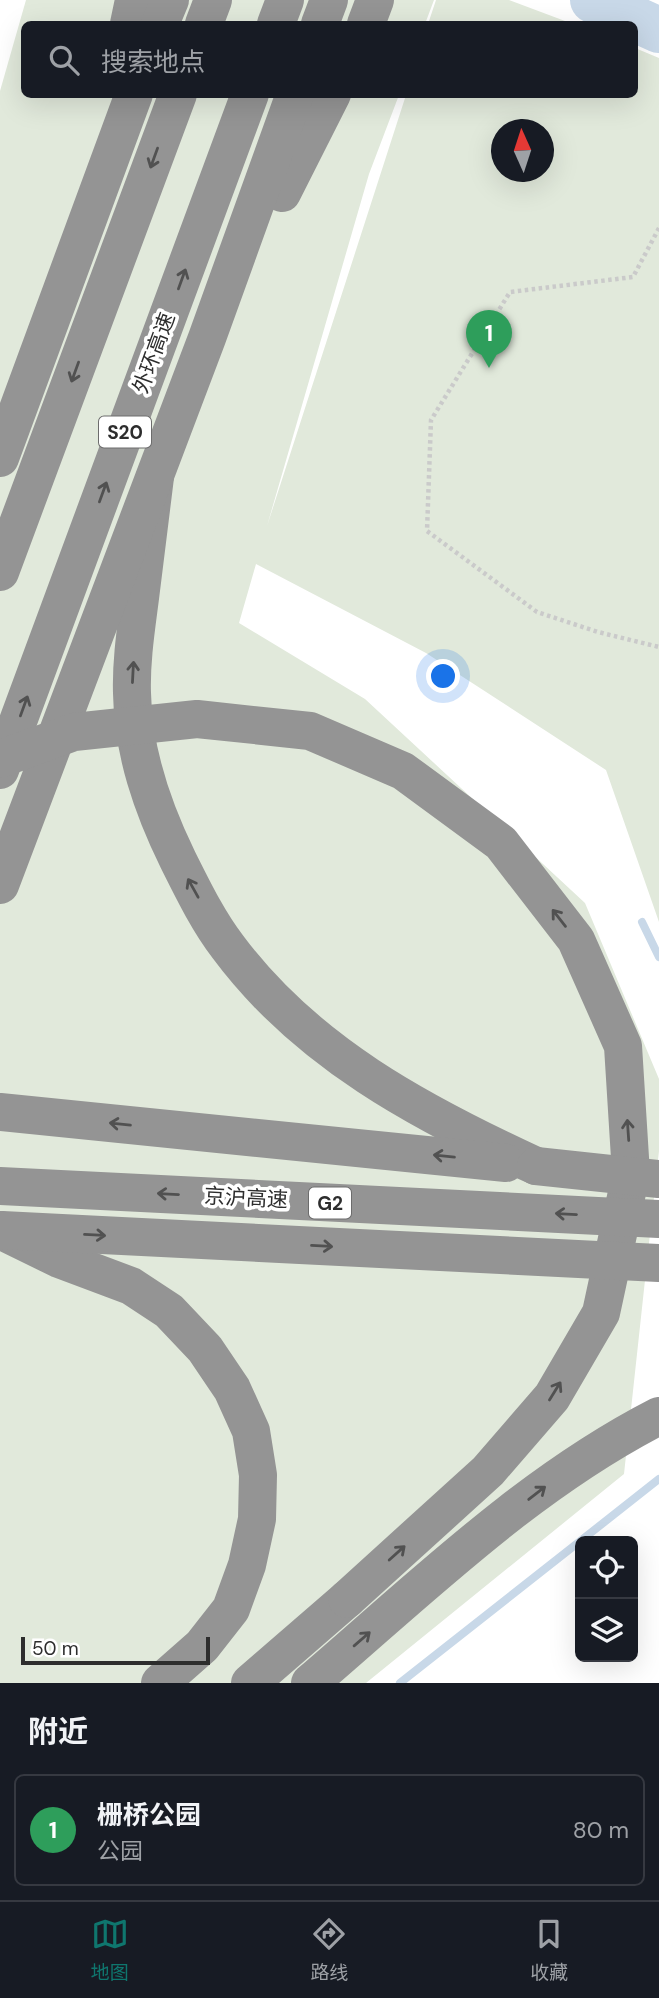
<!DOCTYPE html>
<html lang="zh">
<head>
<meta charset="utf-8">
<style>
	body { margin:0; font-family:"DM Sans","Noto Sans SC",sans-serif; background:#20242c; color:#f1f3f6 }
	.controls { position:absolute; right:21px; bottom:21px; display:grid; overflow:hidden; border-radius:10px; box-shadow:0 7px 28px #0002 }
	.controls button { width:63px; height:63px; display:grid; place-items:center; padding:0; border:0; border-bottom:2px solid #363941; background:#171b24; color:#f1f3f6; font:35px sans-serif }
	.compass { position:absolute; left:491px; top:119px; width:63px; height:63px; border-radius:50%; background:#171b24; box-shadow:0 7px 28px #0002; rotate:357deg }
	.scale { position:absolute; left:21px; bottom:18px; width:189px; box-sizing:border-box; padding-left:7px; border:4px solid #2d2d2d; border-top:0; font-size:19px; line-height:24px; white-space:nowrap; color:#2d2d2d; -webkit-text-stroke:5px #fff; paint-order:stroke }
	.you { position:absolute; left:444px; top:677px; width:24px; height:24px; margin:-18px; border:5px solid #fff; border-radius:50%; background:#1a73e8; box-shadow:0 0 0 10px #1a73e833 }
	.badge { display:grid; place-items:center; width:46px; height:46px; border-radius:50%; background:#0f766e; color:#fff; font-size:23px; font-weight:700 }
	.pin { position:absolute; translate:-50% -58px; filter:drop-shadow(0 2px 4px #0008) }
	.pin::after { content:''; position:absolute; top:37px; width:24px; height:21px; background:inherit; clip-path:polygon(0 0,100% 0,50% 100%) }
	.list { margin:0; padding:0; list-style:none }
	h2 { display:flex; justify-content:space-between; align-items:center; height:91px; margin:0; padding:0 28px; font-size:30px }
	h2 small { font-size:23px; font-weight:400; color:#9ea1a6 }
	.list li { display:grid; grid-template-columns:46px 1fr auto; gap:21px; align-items:center; box-sizing:border-box; height:112px; margin:0 14px 14px; padding:0 14px; border:2px solid #363941; border-radius:10px }
	.list b { display:block; font-size:26px; white-space:nowrap }
	.list p { margin:0; font-size:23px; white-space:nowrap; color:#9ea1a6 }
	.list em { font-size:23px; font-style:normal; color:#9ea1a6 }
	.icon { flex:none; width:38px; height:38px; fill:none; stroke:currentColor; stroke-width:2; stroke-linecap:round; stroke-linejoin:round }
	.map { position:relative; flex:none; width:659px; height:1683px; overflow:hidden }
	.search { position:absolute; background:#171b24; box-shadow:0 7px 28px #0002; left:21px; right:21px; top:21px; height:77px; display:flex; align-items:center; gap:18px; box-sizing:border-box; padding:0 24px; border-radius:10px; color:#9ea1a6; font-size:26px }
	.sheet { height:217px; background:#171b24 }
	nav { display:flex; justify-content:space-around; align-items:center; box-sizing:border-box; height:98px; border-top:2px solid #363941; background:#171b24; font-size:19px; color:#9ea1a6 }
	nav a { display:grid; justify-items:center; gap:4px }
	nav .on { color:#0f766e }
	.map>svg:first-child { display:block }
	.green { fill:#e1e9db; fill-rule:evenodd }
	.lines { fill:none; stroke-linecap:round; stroke-linejoin:round }
	.stream { stroke:#c8d8e8; stroke-width:8 }
	.river { stroke:#c8d8e8; stroke-width:46 }
	.path { stroke:#cacaca; stroke-width:4.5; stroke-dasharray:3.5 3.5; stroke-linecap:butt }
	.highway { stroke:#949494; stroke-width:38 }
	.highway-bridge { stroke:#949494; stroke-width:38 }
	.oneway { stroke:#515151 }
	.labels { text-anchor:middle; stroke-width:7; stroke-linejoin:round; paint-order:stroke }
	.shield { fill:#fff; stroke:#6c6c6c; stroke-width:2 }
	.shield-label { font-size:19px; font-weight:bold; fill:#2d2d2d }
	.street-label { font-size:21px; fill:#2d2d2d; stroke:#fff }
</style>
</head>
<body>
<div class="map">
<svg width="659" height="1683" viewBox="0 0 659 1683">
	<rect width="100%" height="100%" fill="#fff"/>
	<g class="green">
		<path d="M26,0H434L425,24H24V94L399,95L369,174L267,526L406,95L634,94L635,48L659,58V922L606,770L426,653L256,564L239,623L365,699L585,903L659,1079V1151L624,1474L366,1683H0V91ZM502,130H544V172H502Z"/>
		<path d="M436,0H509L573,24H428Z"/>
	</g>
	<g class="lines">
		<g class="stream">
			<path d="M642,922L659,957"/>
			<path d="M400,1683L659,1479"/>
		</g>
		<path class="river" d="M593,0L659,30"/>
		<path class="path" d="M659,228L633,277L510,292L431,420L427,531L537,612L598,632L659,647"/>
		<g class="highway">
			<path d="M129,24L134,0"/>
			<path d="M160,24L170,0"/>
			<path d="M204,24L213,0"/>
			<path d="M276,24L285,0"/>
			<path d="M320,24L329,0"/>
			<path d="M366,24L375,0"/>
			<path d="M282,193L332,94"/>
			<path d="M0,458L134,94"/>
			<path d="M155,477C150,517 145,557 140,598C136,629 131,661 132,693C133,752 152,807 178,860C193,890 208,921 228,947C306,1052 421,1113 536,1166"/>
			<path d="M0,572L178,94"/>
			<path d="M0,770L250,94"/>
			<path d="M0,885L207,338L295,94"/>
			<path d="M0,1112L506,1163"/>
			<path d="M0,1230L59,1259L131,1286L169,1311L205,1349L232,1389L251,1431L258,1475L257,1519L247,1565L231,1609L202,1646L160,1683"/>
			<path d="M250,1683L347,1599"/>
			<path d="M310,1683C421,1588 528,1483 659,1416"/>
		</g>
		<g class="highway-bridge">
			<path d="M0,759L74,732L197,719L310,731L403,771L501,843L576,940L623,1046L631,1174L601,1313L552,1397L488,1471L347,1599"/>
			<path d="M536,1166L659,1179"/>
			<path d="M0,1186L659,1219"/>
			<path d="M2,1230L659,1263"/>
		</g>
	</g>
	<defs><path id="oneway-shaft" d="M-6 0H5M1.5-3L5.5 0L1.5 3" fill="none" stroke-width="1.6" stroke-linecap="round" stroke-linejoin="round" transform="scale(1.75)"/></defs>
	<g class="oneway">
		<use href="#oneway-shaft" transform="translate(154 158) rotate(110)"/>
		<use href="#oneway-shaft" transform="translate(182 279) rotate(-70)"/>
		<use href="#oneway-shaft" transform="translate(75 372) rotate(110)"/>
		<use href="#oneway-shaft" transform="translate(103 492) rotate(-70)"/>
		<use href="#oneway-shaft" transform="translate(133 672) rotate(-87)"/>
		<use href="#oneway-shaft" transform="translate(24 706) rotate(-70)"/>
		<use href="#oneway-shaft" transform="translate(193 888) rotate(-119)"/>
		<use href="#oneway-shaft" transform="translate(559 918) rotate(-128)"/>
		<use href="#oneway-shaft" transform="translate(120 1124) rotate(-174)"/>
		<use href="#oneway-shaft" transform="translate(628 1130) rotate(-94)"/>
		<use href="#oneway-shaft" transform="translate(444 1156) rotate(-174)"/>
		<use href="#oneway-shaft" transform="translate(168 1194) rotate(-177)"/>
		<use href="#oneway-shaft" transform="translate(566 1214) rotate(-177)"/>
		<use href="#oneway-shaft" transform="translate(95 1235) rotate(3)"/>
		<use href="#oneway-shaft" transform="translate(322 1246) rotate(3)"/>
		<use href="#oneway-shaft" transform="translate(555 1391) rotate(-58)"/>
		<use href="#oneway-shaft" transform="translate(537 1493) rotate(-38)"/>
		<use href="#oneway-shaft" transform="translate(397 1553) rotate(-42)"/>
		<use href="#oneway-shaft" transform="translate(362 1639) rotate(-41)"/>
	</g>
	<g class="labels">
		<g class="shield">
			<rect x="99" y="416.5" width="52" height="31" rx="5"/>
			<rect x="309" y="1187.5" width="42" height="31" rx="5"/>
		</g>
		<g class="shield-label">
			<text x="125" y="439">S20</text>
			<text x="330" y="1210">G2</text>
		</g>
		<g class="street-label">
			<text transform="translate(154 353) rotate(-70)" y="7">外环高速</text>
			<text transform="translate(246 1198) rotate(3)" y="7">京沪高速</text>
		</g>
	</g>
</svg>
<div class="controls">
<button><svg class="icon" aria-label="locate" viewBox="0 0 24 24"><circle cx="12" cy="12" r="6"/><path d="M12 2v4M12 18v4M2 12h4M18 12h4"/></svg></button>
<button><svg class="icon" aria-label="layers" viewBox="0 0 24 24"><path d="M12 4l9 5-9 5-9-5zM3 14l9 5 9-5"/></svg></button>
</div>
<svg class="compass" viewBox="-18 -18 36 36"><path d="M0-13l5 13h-10z" fill="#e53935"/><path d="M0 13l5-13h-10z" fill="#9ea1a6"/></svg>
<div class="scale">50 m</div>
<div class="you"></div>
<div class="pin badge" style="left:489px;top:368px;background:#2e9e5b">1</div>
<div class="search"><svg class="icon" aria-label="search" viewBox="0 0 24 24"><circle cx="10" cy="10" r="6"/><path d="M15 15l6 6"/></svg>搜索地点</div>
</div>
<section class="sheet">
<h2>附近<small></small></h2>
<ul class="list">
<li><span class="badge" style="background:#2e9e5b">1</span><div><b>栅桥公园</b><p>公园</p></div><em>80 m</em></li>
</ul>
</section>
<nav>
<a class="on"><svg class="icon" aria-label="map" viewBox="0 0 24 24"><path d="M3 6l6-2 6 2 6-2v14l-6 2-6-2-6 2zM9 4v14M15 6v14"/></svg>地图</a>
<a><svg class="icon" aria-label="directions" viewBox="0 0 24 24"><path d="M12 3l9 9-9 9-9-9zM9 14v-3h6M13 9l2 2-2 2"/></svg>路线</a>
<a><svg class="icon" aria-label="saved" viewBox="0 0 24 24"><path d="M7 4h10v16l-5-4-5 4z"/></svg>收藏</a>
</nav>
</body>
</html>
